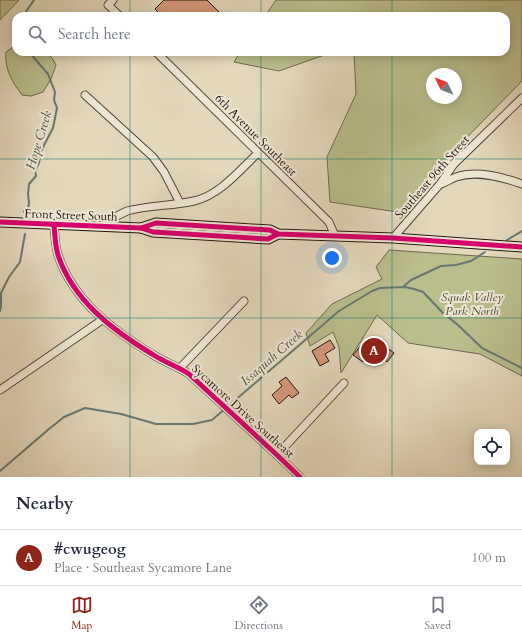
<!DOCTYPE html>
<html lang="en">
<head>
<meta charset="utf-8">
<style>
	body { margin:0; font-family:Cardo,serif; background:#f2f2f3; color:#1f2937 }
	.controls { position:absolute; right:12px; bottom:12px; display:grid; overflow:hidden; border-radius:8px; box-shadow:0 2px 10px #0003 }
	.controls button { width:36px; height:36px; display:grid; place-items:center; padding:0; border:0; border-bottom:1px solid #e0e1e3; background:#fff; color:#1f2937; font:20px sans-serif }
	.compass { position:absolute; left:426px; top:68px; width:36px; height:36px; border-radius:50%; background:#fff; box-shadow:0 2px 10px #0003; rotate:313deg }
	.you { position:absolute; left:332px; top:258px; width:14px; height:14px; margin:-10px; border:3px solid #fff; border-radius:50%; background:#1a73e8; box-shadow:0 0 0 6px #1a73e833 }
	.badge { display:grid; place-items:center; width:26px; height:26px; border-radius:50%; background:#8f2418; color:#fff; font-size:13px; font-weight:700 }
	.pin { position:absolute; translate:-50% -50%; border:2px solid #fff; box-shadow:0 1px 4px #0006 }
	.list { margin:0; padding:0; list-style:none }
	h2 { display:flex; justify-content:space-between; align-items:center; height:52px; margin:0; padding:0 16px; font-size:17px }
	h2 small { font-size:13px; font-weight:400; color:#747a83 }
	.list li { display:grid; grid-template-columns:26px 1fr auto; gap:12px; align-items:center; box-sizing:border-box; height:56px; padding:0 16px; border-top:1px solid #e0e1e3 }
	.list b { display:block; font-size:15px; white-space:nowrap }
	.list p { margin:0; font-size:13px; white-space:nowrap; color:#747a83 }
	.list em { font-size:13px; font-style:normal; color:#747a83 }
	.icon { flex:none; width:22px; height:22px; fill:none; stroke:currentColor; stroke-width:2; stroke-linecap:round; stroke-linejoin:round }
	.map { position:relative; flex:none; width:522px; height:477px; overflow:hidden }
	.search { position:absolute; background:#fff; box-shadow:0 2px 10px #0003; left:12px; right:12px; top:12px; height:44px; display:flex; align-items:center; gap:10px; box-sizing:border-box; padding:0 14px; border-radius:12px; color:#747a83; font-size:15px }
	.sheet { height:108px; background:#fff }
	nav { display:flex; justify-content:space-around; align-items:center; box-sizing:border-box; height:56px; border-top:1px solid #e0e1e3; background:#fff; font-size:11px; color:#747a83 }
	nav a { display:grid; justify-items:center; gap:2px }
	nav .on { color:#8f2418 }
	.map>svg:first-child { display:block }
	.green { fill:#babd8c; stroke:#70684d; fill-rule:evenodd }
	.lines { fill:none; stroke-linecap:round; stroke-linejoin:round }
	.stream { stroke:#687870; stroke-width:2 }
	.building { fill:#d4987b; stroke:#25140e }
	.street-casing { stroke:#54453a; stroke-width:9 }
	.secondary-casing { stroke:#25140e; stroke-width:11 }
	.street { stroke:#ede6d3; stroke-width:7 }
	.secondary { stroke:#ede6d3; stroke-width:9 }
	.cycleway-casing { stroke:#ede6d3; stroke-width:8 }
	.cycleway { stroke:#d6006c; stroke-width:5 }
	.grid { fill:none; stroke:#0f766e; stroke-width:1; stroke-opacity:0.55 }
	.labels { text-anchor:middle; stroke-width:4; stroke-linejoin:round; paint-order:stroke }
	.street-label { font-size:12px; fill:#25140e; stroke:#ede6d3 }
	.park-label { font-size:12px; font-style:italic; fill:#524734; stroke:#ede6d3 }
	.water-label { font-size:13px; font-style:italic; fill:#4c4e47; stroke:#ede6d3 }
</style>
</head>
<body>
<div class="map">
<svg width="522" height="477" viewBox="0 0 522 477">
	<rect width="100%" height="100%" fill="#e3d8bc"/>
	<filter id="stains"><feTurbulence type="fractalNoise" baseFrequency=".005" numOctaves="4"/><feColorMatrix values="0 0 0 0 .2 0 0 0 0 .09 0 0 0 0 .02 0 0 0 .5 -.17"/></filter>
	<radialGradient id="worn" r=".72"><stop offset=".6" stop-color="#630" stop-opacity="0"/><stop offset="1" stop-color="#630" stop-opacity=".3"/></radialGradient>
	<g class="green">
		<path d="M0,0H19L0,20Z"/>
		<path d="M276,0H522V81L438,167L411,214L330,202L327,157L356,94L354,52H506V16H265ZM432,74H456V98H432Z"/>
		<path d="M16,45V52H46L52,58L56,65L51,79L43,92L31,96L22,95C13,83 4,69 6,52Z"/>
		<path d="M240,52H333L279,71L234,62Z"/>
		<path d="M389,250L522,259V376L480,354L408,343L377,315L341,373L339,347L333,332L310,346L306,333L332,304L382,279L376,267Z"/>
	</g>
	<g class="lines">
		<g class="stream">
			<path d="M23,16L34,0"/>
			<path d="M24,212V210L28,209L29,203L28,194L29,184L36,176L35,170L39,163L41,151L53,128L57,108L54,100L55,92L48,74L29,52"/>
			<path d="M507,240L522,231"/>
			<path d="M404,286L411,280L441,266L456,265L471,261L485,252"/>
			<path d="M0,311L1,306V293L9,277L20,262L25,234"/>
			<path d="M0,471L49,429L64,417L85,408L121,414L156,424H193L212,420L339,311L372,291L380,288L405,287L414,289L423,292L443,313L458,325L482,348L522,368"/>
		</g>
	</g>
	<g class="building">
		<path d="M164,0H207L223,16H162L155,9Z"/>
		<path d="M370,339L385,349L386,347L394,353L387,362L383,358L378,363L372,358L370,359L367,357L363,362L353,355L362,344L364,346Z"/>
		<path d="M330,340L335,348L325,354L329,361L320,366L312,351Z"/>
		<path d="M286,377L299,393L292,398L289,395L279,404L272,395L282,386L279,382Z"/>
	</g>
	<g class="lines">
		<defs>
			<g id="street">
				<path d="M113,0L108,5L120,16"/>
				<path d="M156,52L329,222L335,236"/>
				<path d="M85,95L153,157L164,172L180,203"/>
				<path d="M441,184C446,182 451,179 456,177C477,170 502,177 522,184"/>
				<path d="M54,225C55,235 55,245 58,255C73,300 112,330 152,354C164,362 177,366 189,374L277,455L300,477"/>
				<path d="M107,226L117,216L127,211C149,205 172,206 194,201C220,195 240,170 258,153"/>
				<path d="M393,238L440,184L454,164L522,98"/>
				<path d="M180,368L244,301"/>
				<path d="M0,390L102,320"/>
				<path d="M277,455L344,383"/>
			</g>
			<g id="secondary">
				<path d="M0,222L141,228L153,232L268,239L278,234"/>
				<path d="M141,228L156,223L270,230L278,234L393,238L522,247"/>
			</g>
		</defs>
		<use href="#street" class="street-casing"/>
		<use href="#secondary" class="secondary-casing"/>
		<use href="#street" class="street"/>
		<use href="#secondary" class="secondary"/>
		<defs>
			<g id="cycleway">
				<path d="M0,222L141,228L153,232L268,239L278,234"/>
				<path d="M54,225C55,235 55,245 58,255C73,300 112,330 152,354C164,362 177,366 189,374L277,455L300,477"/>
				<path d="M141,228L156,223L270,230L278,234L393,238L522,247"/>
			</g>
		</defs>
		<use href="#cycleway" class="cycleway-casing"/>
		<use href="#cycleway" class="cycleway"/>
	</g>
	<path class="grid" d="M130,0V16M261,0V16M392,0V16M130,52V477M261,52V477M392,52V477M0,159H522M0,318H522"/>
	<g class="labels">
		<g class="street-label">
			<text transform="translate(256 135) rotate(45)" y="4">6th Avenue Southeast</text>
			<text transform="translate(432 177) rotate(-49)" y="4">Southeast 96th Street</text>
			<text transform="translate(71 215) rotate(2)" y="4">Front Street South</text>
			<text transform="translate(243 411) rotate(42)" y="4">Sycamore Drive Southeast</text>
		</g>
		<g class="park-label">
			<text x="472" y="301">Squak Valley<tspan x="472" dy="14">Park North</tspan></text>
		</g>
		<g class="water-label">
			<text transform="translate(38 140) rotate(-73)" y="5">Hope Creek</text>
			<text transform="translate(271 357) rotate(-41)" y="5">Issaquah Creek</text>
		</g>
	</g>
	<rect width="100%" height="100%" filter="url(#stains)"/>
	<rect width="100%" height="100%" fill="url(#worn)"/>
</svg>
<div class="controls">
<button><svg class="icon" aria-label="locate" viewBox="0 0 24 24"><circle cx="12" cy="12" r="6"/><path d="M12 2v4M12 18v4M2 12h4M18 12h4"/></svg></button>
</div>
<svg class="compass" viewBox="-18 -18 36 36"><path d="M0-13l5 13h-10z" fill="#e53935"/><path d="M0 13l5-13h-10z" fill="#747a83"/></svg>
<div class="you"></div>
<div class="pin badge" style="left:374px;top:351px">A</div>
<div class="search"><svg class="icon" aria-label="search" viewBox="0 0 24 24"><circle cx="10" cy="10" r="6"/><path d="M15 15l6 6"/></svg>Search here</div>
</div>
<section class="sheet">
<h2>Nearby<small></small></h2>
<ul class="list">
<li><span class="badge">A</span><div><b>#cwugeog</b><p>Place · Southeast Sycamore Lane</p></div><em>100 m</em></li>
</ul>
</section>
<nav>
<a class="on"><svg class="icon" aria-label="map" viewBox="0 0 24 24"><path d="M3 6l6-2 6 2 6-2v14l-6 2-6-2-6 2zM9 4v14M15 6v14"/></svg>Map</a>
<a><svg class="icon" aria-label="directions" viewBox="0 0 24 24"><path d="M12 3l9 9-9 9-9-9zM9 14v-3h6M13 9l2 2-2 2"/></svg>Directions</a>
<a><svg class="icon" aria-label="saved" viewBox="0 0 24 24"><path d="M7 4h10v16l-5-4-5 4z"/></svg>Saved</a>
</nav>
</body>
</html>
